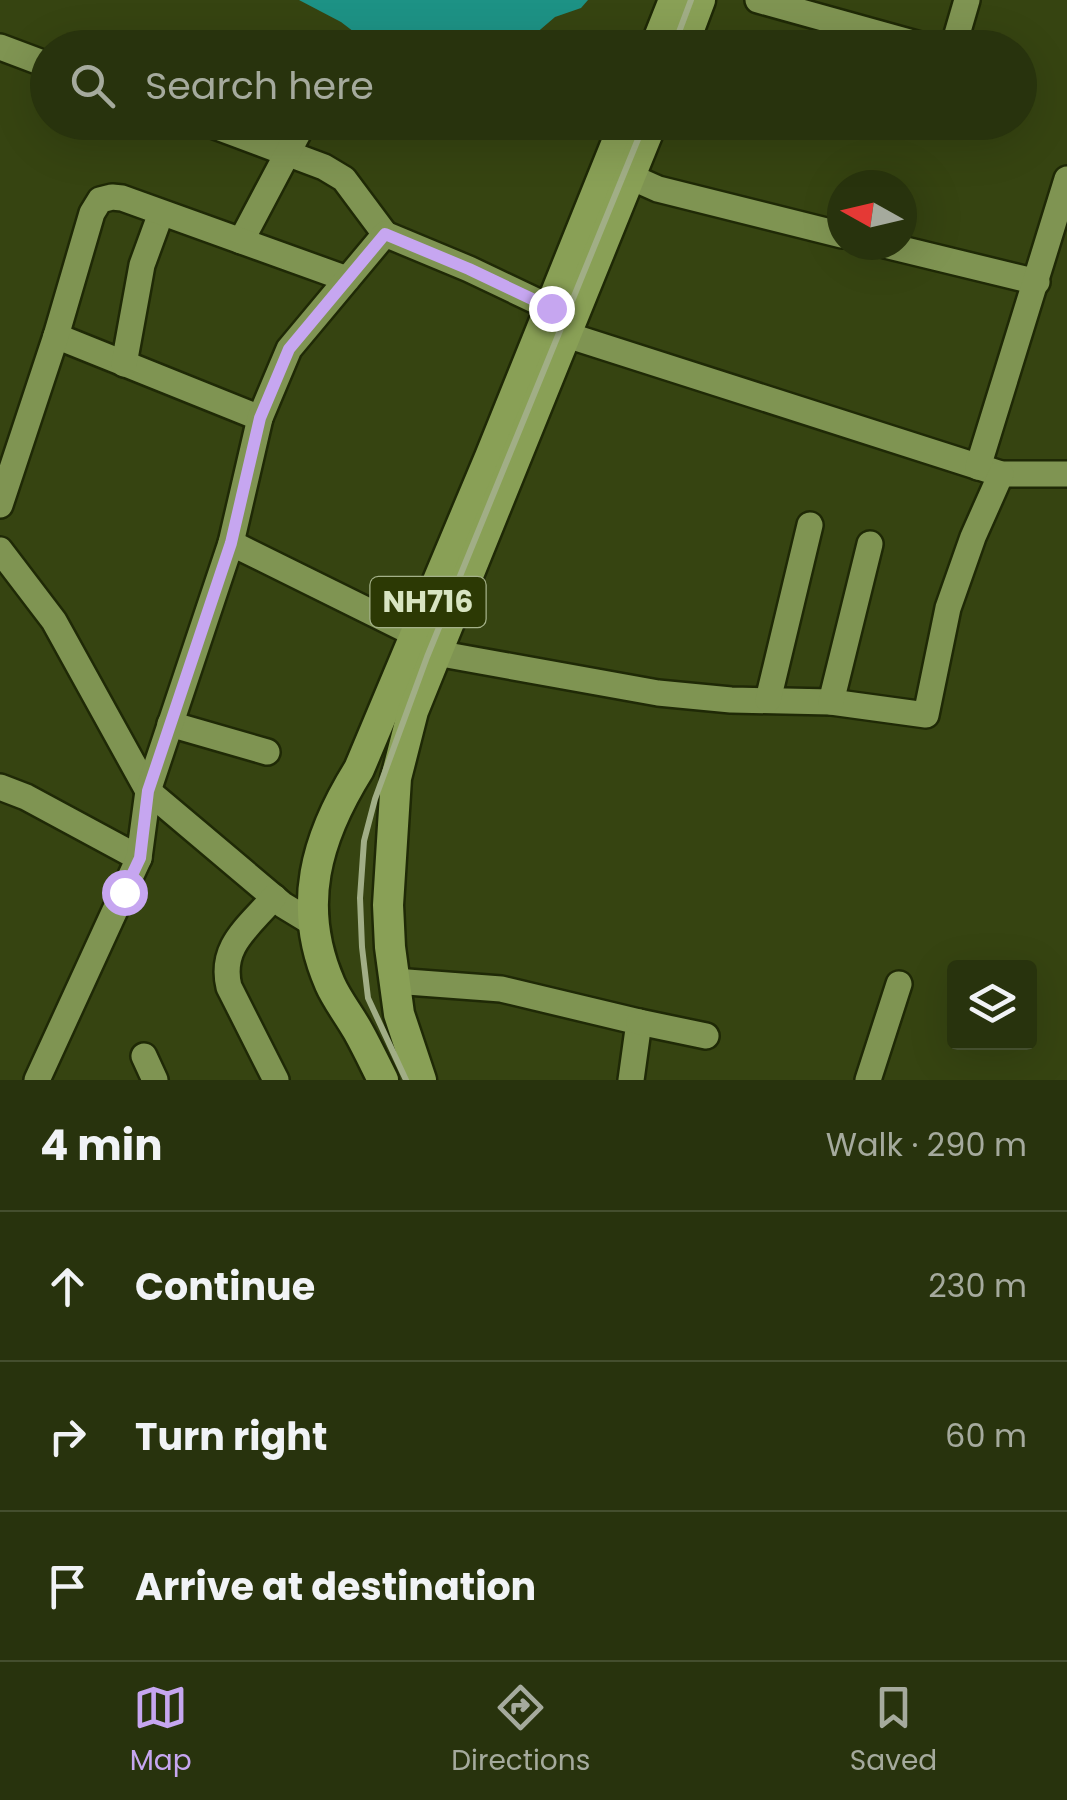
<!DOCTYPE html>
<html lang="en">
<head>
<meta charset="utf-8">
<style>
	body { margin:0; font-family:Poppins,sans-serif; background:#303b16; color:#f1f3f6 }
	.controls { position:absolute; right:30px; bottom:30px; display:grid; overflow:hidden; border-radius:10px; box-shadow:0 10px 40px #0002 }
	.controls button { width:90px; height:90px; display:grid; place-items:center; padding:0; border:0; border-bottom:2px solid #444e2e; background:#28330d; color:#f1f3f6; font:50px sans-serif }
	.compass { position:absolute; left:827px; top:170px; width:90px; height:90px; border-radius:50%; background:#28330d; box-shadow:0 10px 40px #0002; rotate:278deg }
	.stop { position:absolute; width:30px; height:30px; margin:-22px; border:8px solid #c6a6f0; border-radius:50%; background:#fff }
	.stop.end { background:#c6a6f0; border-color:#fff; box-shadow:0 2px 10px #0008 }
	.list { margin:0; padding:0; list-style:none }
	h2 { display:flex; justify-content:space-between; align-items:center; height:130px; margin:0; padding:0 40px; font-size:42px }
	h2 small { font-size:32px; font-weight:400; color:#a5aa9d }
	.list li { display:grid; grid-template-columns:65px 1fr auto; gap:30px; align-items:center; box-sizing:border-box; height:150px; padding:0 40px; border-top:2px solid #444e2e }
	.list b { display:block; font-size:38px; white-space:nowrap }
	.list em { font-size:32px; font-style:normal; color:#a5aa9d }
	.icon { flex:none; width:55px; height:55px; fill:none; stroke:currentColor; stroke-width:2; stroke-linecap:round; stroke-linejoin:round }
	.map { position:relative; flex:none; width:1067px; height:1080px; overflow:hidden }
	.search { position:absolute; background:#28330d; box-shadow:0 10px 40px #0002; left:30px; right:30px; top:30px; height:110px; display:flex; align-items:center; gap:25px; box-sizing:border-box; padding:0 35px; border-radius:55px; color:#a5aa9d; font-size:38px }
	.sheet { height:580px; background:#28330d }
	nav { display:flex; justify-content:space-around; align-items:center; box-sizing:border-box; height:140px; border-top:2px solid #444e2e; background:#28330d; font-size:28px; color:#a5aa9d }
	nav a { display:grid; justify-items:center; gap:5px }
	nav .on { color:#c6a6f0 }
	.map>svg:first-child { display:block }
	.water { fill:#1d9285 }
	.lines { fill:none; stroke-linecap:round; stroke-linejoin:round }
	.minor-casing { stroke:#1f2906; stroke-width:30 }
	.highway-casing { stroke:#1f2906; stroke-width:35 }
	.minor { stroke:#7f9452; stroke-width:25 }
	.highway { stroke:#89a056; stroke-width:30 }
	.rail { stroke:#a1ae86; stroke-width:6 }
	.route { stroke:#c6a6f0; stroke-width:12 }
	.labels { text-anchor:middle; stroke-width:10; stroke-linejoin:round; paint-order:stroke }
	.shield { fill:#2c3904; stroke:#a4b189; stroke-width:2.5 }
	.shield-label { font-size:30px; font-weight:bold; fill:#d8e4c2 }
</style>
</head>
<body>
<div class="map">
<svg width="1067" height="1080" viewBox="0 0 1067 1080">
	<rect width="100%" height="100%" fill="#364411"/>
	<path class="water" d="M299,0H588L581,8L555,17L534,35L502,47L375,48L341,22Z"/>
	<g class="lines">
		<defs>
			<g id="minor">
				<path d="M758,0L931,48"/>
				<path d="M0,47L48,65"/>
				<path d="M953,48L967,0"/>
				<path d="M204,122L324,167L344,179L385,234"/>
				<path d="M631,177L658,189L842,235"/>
				<path d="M241,241L304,122"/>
				<path d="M885,245L1037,282"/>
				<path d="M567,335L1001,474H1067"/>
				<path d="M56,336L260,418"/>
				<path d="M124,364L142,265L161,213"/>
				<path d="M978,467L1067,179"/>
				<path d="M0,505L56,336L92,213L100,200L112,197L122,198L347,279"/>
				<path d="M231,543L260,418L289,349L385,234L469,269L551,308"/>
				<path d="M0,550L54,621L148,791L283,905L311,922"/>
				<path d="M436,653L658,693L731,700L831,702L926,715L948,608L973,537L1001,474"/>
				<path d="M768,700L810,525"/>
				<path d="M831,702L870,544"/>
				<path d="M170,724L267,752"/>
				<path d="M0,787L26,797L139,858"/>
				<path d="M274,897C249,927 219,946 229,987L276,1080"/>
				<path d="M394,981L501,989L639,1022L631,1080"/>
				<path d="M639,1022L706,1036"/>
				<path d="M144,1056L155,1080"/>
				<path d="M37,1080L139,858L148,791L231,543L415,634"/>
				<path d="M868,1080L899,984"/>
			</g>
			<g id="highway">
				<path d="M655,48L674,0"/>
				<path d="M682,48L700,0"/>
				<path d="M383,1080C375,1064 367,1047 358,1031C349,1015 337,1000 330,984C296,906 316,838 359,769L490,457L625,122"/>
				<path d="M421,1080L399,1014L390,947L388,905L396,778L413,711L652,122"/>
			</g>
		</defs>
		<use href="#minor" class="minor-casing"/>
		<use href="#highway" class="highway-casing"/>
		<use href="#minor" class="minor"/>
		<use href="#highway" class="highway"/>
		<g class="rail">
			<path d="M673,48L691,0"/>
			<path d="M406,1080L368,998L362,947L360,898L364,841L375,799L427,657L645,122"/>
		</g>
	</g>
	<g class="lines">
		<path class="route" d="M124,892L140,858L148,791L231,543L260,418L289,349L385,234L469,269L551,308"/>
	</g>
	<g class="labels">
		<rect class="shield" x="370.5" y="577" width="115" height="50" rx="8"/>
		<g class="shield-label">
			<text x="428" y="612">NH716</text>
		</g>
	</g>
</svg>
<div class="controls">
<button><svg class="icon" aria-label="layers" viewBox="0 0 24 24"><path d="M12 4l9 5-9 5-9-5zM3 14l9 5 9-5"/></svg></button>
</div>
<svg class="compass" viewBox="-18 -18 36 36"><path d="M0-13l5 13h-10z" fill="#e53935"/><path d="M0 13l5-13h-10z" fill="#a5aa9d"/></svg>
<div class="stop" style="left:124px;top:892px"></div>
<div class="stop end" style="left:551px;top:308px"></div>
<div class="search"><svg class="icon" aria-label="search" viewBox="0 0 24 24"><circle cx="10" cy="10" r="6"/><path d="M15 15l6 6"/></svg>Search here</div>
</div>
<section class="sheet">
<h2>4 min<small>Walk · 290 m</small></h2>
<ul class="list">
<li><svg class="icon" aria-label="ahead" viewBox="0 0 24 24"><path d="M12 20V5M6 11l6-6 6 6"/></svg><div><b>Continue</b></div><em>230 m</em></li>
<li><svg class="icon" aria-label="right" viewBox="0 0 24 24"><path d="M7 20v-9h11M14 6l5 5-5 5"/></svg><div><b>Turn right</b></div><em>60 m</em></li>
<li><svg class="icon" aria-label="arrive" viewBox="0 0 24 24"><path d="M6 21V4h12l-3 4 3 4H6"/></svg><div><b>Arrive at destination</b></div></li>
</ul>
</section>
<nav>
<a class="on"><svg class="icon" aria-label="map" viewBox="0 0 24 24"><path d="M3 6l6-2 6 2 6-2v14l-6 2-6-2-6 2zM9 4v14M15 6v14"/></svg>Map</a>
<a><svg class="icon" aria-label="directions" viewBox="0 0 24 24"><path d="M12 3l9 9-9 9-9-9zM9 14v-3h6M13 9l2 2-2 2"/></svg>Directions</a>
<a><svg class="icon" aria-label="saved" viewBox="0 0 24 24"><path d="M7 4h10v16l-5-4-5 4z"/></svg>Saved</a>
</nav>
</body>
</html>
